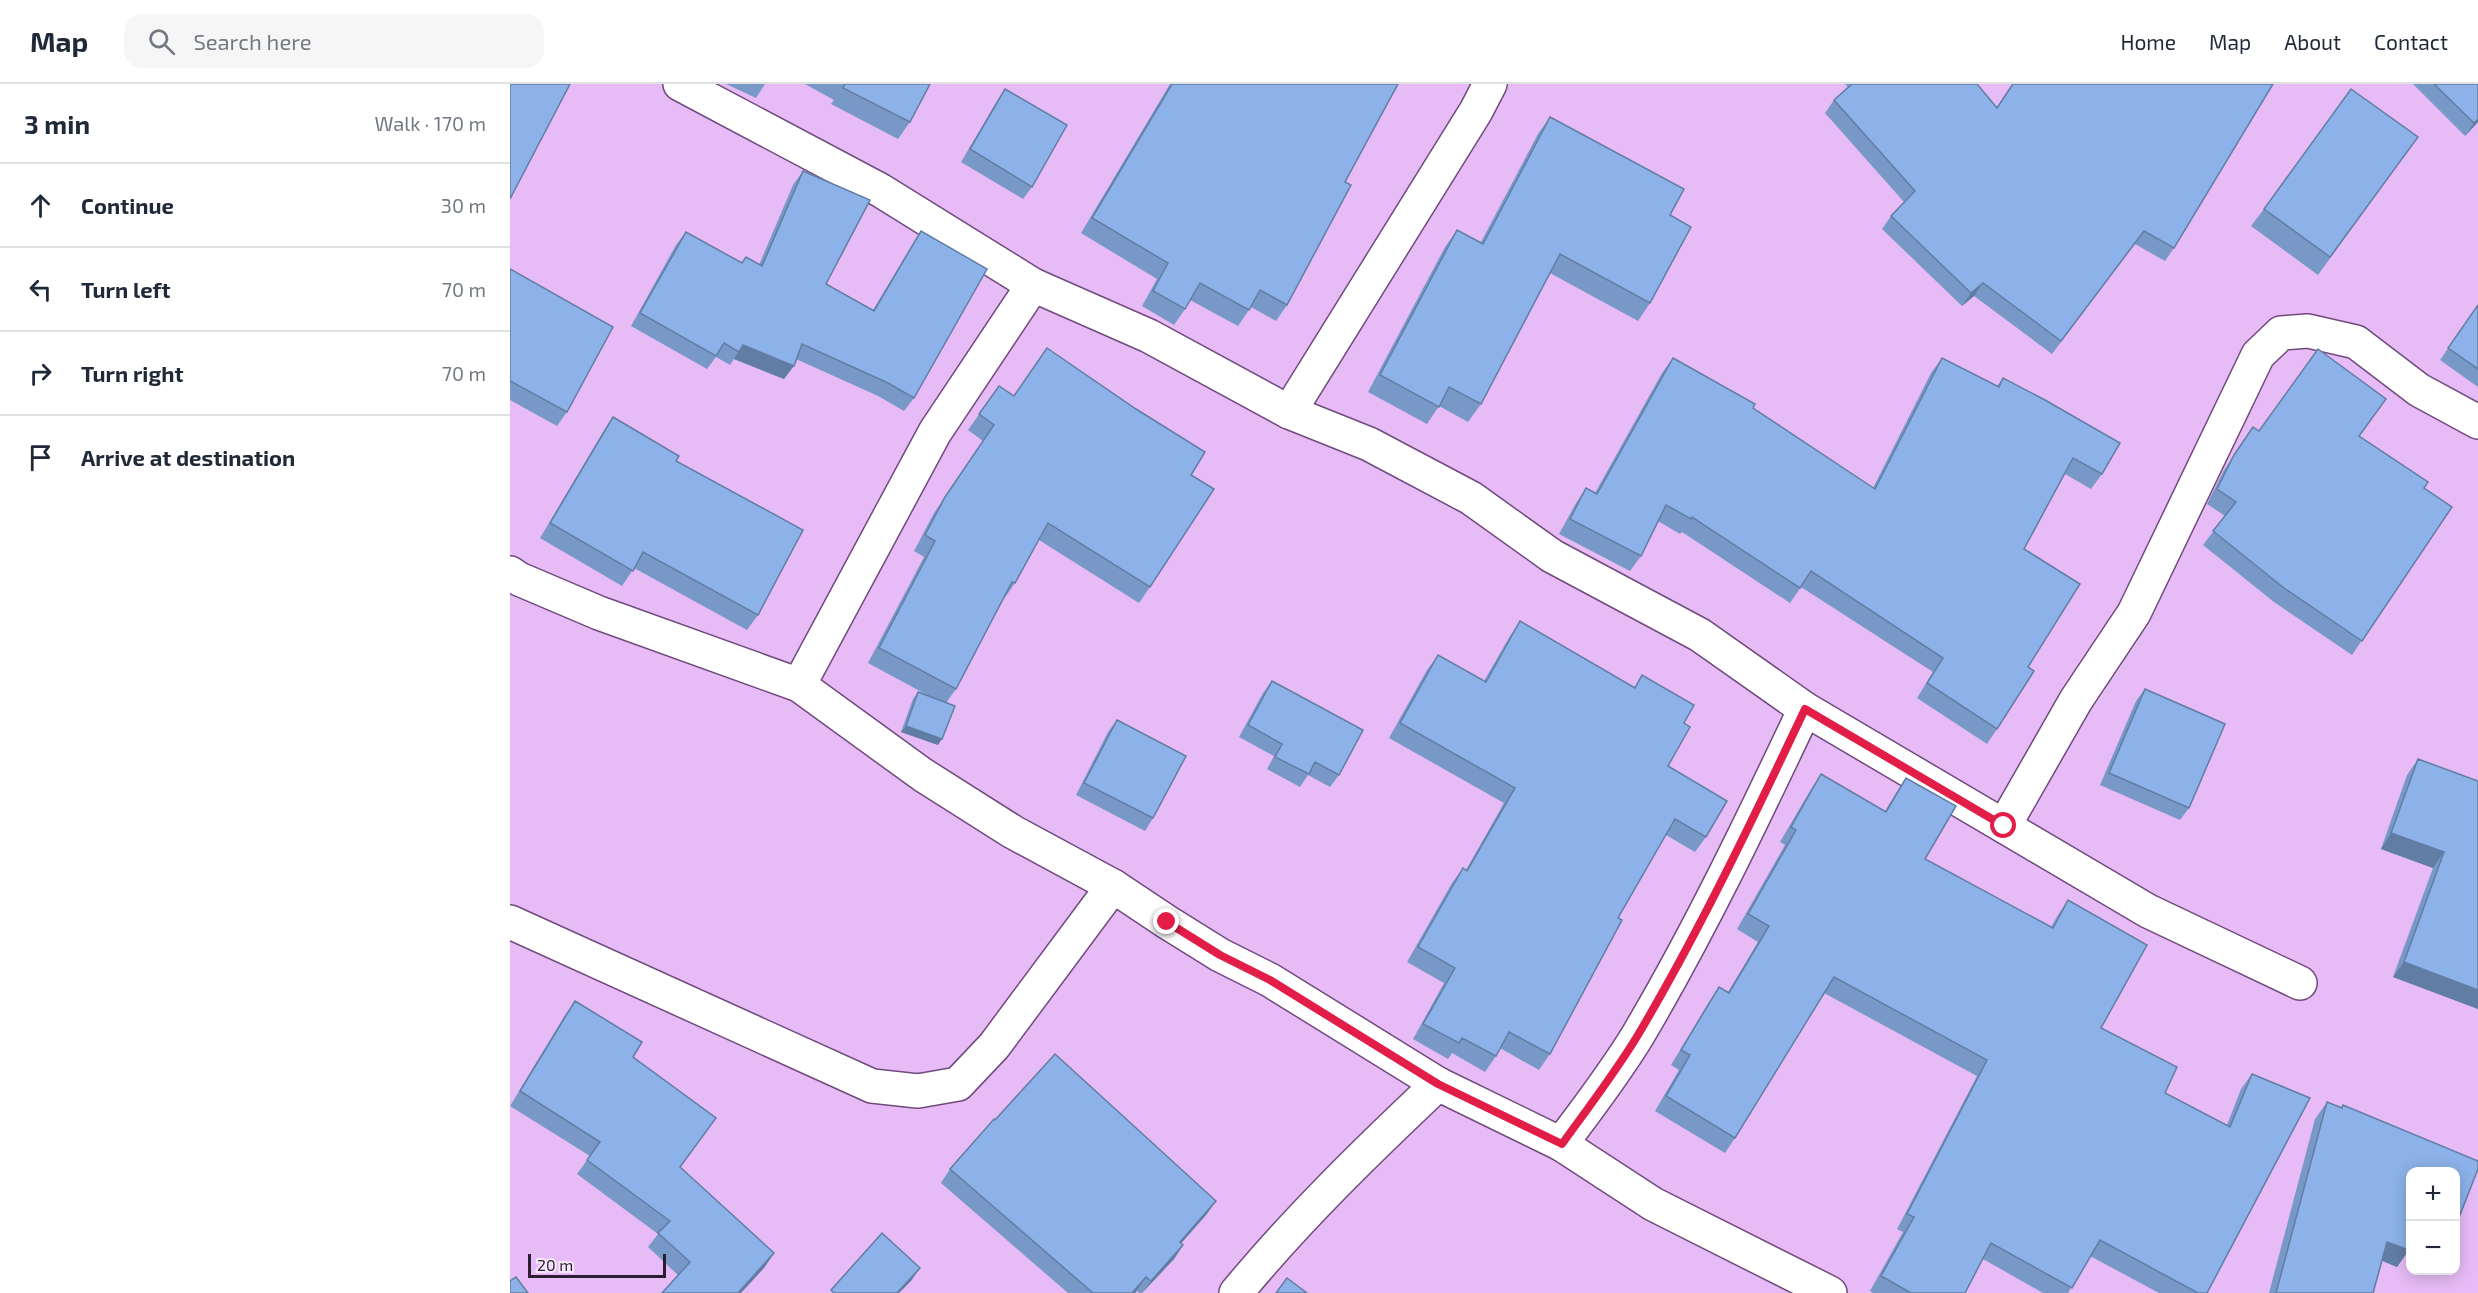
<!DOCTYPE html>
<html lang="en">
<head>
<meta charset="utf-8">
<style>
	body { margin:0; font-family:"Exo 2",sans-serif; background:#f6f6f7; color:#1f2937 }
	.controls { position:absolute; right:18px; bottom:18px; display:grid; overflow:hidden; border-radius:12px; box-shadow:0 3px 15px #0003 }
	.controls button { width:54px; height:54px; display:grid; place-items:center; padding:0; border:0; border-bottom:2px solid #e0e1e3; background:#fff; color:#1f2937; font:30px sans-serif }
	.scale { position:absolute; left:18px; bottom:15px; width:138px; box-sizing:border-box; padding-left:6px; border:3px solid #2d1d33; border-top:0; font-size:16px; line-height:21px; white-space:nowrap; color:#2d1d33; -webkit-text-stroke:4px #f7e9fb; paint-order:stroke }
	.stop { position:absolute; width:18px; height:18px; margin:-14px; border:4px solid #e11d48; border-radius:50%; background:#fff }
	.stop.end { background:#e11d48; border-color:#fff; box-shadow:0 2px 6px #0008 }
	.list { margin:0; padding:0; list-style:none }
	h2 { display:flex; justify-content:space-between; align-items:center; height:78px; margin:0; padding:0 24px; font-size:26px }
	h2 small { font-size:20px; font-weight:400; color:#747a83 }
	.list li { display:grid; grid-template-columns:39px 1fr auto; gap:18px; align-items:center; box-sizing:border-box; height:84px; padding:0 24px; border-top:2px solid #e0e1e3 }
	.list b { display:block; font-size:22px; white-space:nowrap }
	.list em { font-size:20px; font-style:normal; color:#747a83 }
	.icon { flex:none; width:33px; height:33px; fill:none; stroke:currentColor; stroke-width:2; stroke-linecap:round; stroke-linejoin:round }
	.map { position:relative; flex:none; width:1968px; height:1209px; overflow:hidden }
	header { display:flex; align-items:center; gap:36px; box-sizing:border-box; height:84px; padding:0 30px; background:#fff; border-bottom:2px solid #e0e1e3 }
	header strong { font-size:28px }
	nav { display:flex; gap:33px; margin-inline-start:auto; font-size:21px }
	.search { width:420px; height:54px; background:#f6f6f7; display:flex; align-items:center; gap:15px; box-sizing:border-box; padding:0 21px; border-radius:18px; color:#747a83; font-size:22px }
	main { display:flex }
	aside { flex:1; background:#fff }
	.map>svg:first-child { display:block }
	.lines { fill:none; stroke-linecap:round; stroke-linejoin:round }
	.minor-casing { stroke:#714a7d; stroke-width:36 }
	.minor { stroke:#fff; stroke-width:33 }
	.wall { fill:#7899c8 }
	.shaded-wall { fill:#627da3 }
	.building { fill:#8cb2e9; stroke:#627da3; stroke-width:1.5 }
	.route { stroke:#e11d48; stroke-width:8 }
</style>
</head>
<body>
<header>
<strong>Map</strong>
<div class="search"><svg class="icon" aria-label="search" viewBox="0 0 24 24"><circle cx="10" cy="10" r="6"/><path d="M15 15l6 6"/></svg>Search here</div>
<nav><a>Home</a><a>Map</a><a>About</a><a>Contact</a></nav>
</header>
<main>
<aside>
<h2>3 min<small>Walk · 170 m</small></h2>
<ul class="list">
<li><svg class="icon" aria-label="ahead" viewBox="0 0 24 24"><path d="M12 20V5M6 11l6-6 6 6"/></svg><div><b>Continue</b></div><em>30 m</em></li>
<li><svg class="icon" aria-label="left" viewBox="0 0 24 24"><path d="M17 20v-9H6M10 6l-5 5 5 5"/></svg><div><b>Turn left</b></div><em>70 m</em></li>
<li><svg class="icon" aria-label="right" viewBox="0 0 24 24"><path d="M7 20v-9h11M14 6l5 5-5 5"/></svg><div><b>Turn right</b></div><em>70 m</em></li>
<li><svg class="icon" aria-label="arrive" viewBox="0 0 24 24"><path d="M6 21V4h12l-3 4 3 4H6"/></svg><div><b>Arrive at destination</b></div></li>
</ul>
</aside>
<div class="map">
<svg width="1968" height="1209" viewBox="0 0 1968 1209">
	<rect width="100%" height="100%" fill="#e7bbf6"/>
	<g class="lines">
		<defs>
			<g id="minor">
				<path d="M170,0L370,106L523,201L639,252L779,328L859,360L961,414L1042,472L1190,551L1295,625L1638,827L1790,899"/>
				<path d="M779,328L966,27L980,0"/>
				<path d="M0,489L9,495L89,529L289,601L413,691L503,748L603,802L657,838L710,871L760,896L928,1000L1051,1060L1143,1120L1320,1209"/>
				<path d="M289,601L425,348L523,201"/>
				<path d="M1494,742L1566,616L1624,529L1748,271L1771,249L1798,247L1846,258L1909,306L1968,338"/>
				<path d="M0,838L362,1002L408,1007L448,1000L484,962L603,802"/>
				<path d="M1051,1060C1078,1024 1105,989 1128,951C1190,846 1243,735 1295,625"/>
				<path d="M726,1209C788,1134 857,1067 928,1000"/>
			</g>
		</defs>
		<use href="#minor" class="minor-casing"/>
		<use href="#minor" class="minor"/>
	</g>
	<g class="wall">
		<path d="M216,0H255L246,14Z"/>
		<path d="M295,0H420L400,38L388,55L321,20L324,16Z"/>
		<path d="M660,0H888L835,98L777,221L766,237L741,223L728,242L680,216L675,225L664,241L632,222L647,195L571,149Z"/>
		<path d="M1335,0H1467L1487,23L1502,0H1763L1664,164L1655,177L1625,160L1542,270L1464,212L1452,222L1372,145L1381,132L1394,118L1315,29L1324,16L1338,3Z"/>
		<path d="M1903,0H1968V38L1955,52Z"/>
		<path d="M495,5L522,103L513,115L451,78L487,17Z"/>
		<path d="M1040,33L1160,131L1140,219L1128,237L1040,189L971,320L958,338L929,322L917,340L858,308L935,163L947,146L971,158L1028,50Z"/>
		<path d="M1895,71L1808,191L1741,142L1754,125Z"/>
		<path d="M293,87L316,200L363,226L402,161L411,147L404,314L394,327L368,312L286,275L274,295L224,275L220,281L206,273L197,285L121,242L166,161L176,148L231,179L236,173L249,181L283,101Z"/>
		<path d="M0,185L57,328L47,342L0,316Z"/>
		<path d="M1968,221V303L1930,276Z"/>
		<path d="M1163,274L1243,324L1363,404L1421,289L1432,274L1487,302L1493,294L1592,390L1581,405L1555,390L1514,465L1518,583L1487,645L1477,660L1407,614L1423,588L1291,503L1280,519L1172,448L1170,450L1148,437L1131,472L1120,487L1049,450L1066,419L1076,404L1085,409L1152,289Z"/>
		<path d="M489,302L504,312L681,391L640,503L629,519L529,456L505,499L494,515H493L446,605L436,619L428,661L391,648L403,615L408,608L419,612L358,579L414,473L404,467L424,429L473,357L458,346Z"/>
		<path d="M103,333L166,377L248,531L237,546L124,484L112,502L30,454L93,348Z"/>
		<path d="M1743,343L1749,347L1849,352L1914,404L1942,423L1842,571L1764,518L1693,461L1715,432L1697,420L1714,386Z"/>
		<path d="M1010,537L1124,604L1132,591L1174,639L1158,682L1196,753L1185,768L1156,751L1108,834L1040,970L1029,986L990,964L986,972L975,988L942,969L938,975L903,955L934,899L897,878L942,799L953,784L956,786L994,719L879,654L917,586L928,571L974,597L1000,552Z"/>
		<path d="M762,597L829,691L820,703L798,691L790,703L757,685L764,672L729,653L753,609Z"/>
		<path d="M1635,605L1679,724L1670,736L1590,701L1626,617Z"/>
		<path d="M607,636L643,734L635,747L566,711L598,648Z"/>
		<path d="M1908,675L1968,697V925L1883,893L1923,784L1871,765L1897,691Z"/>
		<path d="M1311,690L1375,727L1386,709L1396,694L1415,775L1541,843L1548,831L1558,816L1591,944L1655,1009L1717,1041L1731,1005L1742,990L1697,1209H1649L1580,1172L1558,1209H1533L1473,1175L1455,1209H1363L1360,1207L1393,1148L1387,1145L1467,992L1314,909L1225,1054L1215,1069L1145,1027L1169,986L1161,981L1199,918L1209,903L1218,908L1248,858L1227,845L1275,761L1270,758L1301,705Z"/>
		<path d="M65,917L123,973L170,1083L264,1169L254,1184L168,1191L138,1163L148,1150L67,1090L80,1072L0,1022L55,931Z"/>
		<path d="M1817,1018L1831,1024L1833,1021L1900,1088V1166L1899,1165L1887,1183L1872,1177L1863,1209H1759L1805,1035Z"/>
		<path d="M485,1036L706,1117L696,1131L671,1159L673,1161L664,1175L632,1209H629L627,1207L625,1209H558L431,1099L440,1085Z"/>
	</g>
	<g class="shaded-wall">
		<path d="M1968,35V38L1955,52L1964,39Z"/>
		<path d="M1473,199L1464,212L1452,222L1461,209Z"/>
		<path d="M233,261L284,282L274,295L224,275Z"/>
		<path d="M396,642L432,655L428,661L391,648Z"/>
		<path d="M1881,749L1934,768L1923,784L1871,765Z"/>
		<path d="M1894,878L1968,906V925L1883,893Z"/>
		<path d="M706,1117L696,1131L660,1172L670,1158Z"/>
		<path d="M1877,1158L1899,1166L1887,1183L1866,1174Z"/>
		<path d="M673,1161L664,1175L632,1209L641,1197Z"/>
		<path d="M264,1169L254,1184L231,1209H228Z"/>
		<path d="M410,1184L401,1197L389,1209H387Z"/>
		<path d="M636,1193L625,1209H622Z"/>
	</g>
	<g class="building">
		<path d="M0,0H60L0,115Z"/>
		<path d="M335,0H420L400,38L333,4Z"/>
		<path d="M662,0H888L835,98L841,101L777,221L750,206L739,226L690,199L675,225L643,207L658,179L582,134Z"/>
		<path d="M1342,0H1467L1487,24L1503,0H1763L1664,164L1634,147L1551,257L1473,199L1461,209L1381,132L1405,107L1324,16Z"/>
		<path d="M1924,0H1968V35L1964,39Z"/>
		<path d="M495,5L557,41L522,103L460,65Z"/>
		<path d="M1841,5L1908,53L1820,173L1754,125Z"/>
		<path d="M1040,33L1174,105L1160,131L1181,143L1140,219L1050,170L971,320L939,303L929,323L870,291L947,146L973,160Z"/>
		<path d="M293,87L360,116L316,200L364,227L411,147L477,185L404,314L378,299L292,260L284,282L233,261L229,268L214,259L206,272L130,229L176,148L232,179L236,173L252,182Z"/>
		<path d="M0,185L103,243L57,328L0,297Z"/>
		<path d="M1968,221V285L1938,264Z"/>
		<path d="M537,264L626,325L695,368L681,391L704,405L640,503L538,439L505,499L502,498L446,605L369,564L425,457L415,451L435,413L484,341L469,330L489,302L504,312Z"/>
		<path d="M1808,265L1876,315L1849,352L1918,398L1914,404L1942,423L1852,557L1774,504L1703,447L1726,418L1707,405L1724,371L1743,343L1749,347Z"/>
		<path d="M1163,274L1245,320L1243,324L1365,405L1432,274L1489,303L1493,294L1535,316L1610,359L1592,390L1563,374L1514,465L1570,500L1518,583L1524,587L1487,645L1417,599L1433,574L1301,487L1290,504L1182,433L1181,435L1156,421L1131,472L1060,435L1076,404L1087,410Z"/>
		<path d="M103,333L169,372L166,377L293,446L248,531L133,468L123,487L40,439Z"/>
		<path d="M1010,537L1125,604L1132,591L1184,621L1174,639L1180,643L1158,682L1217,717L1196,753L1165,735L1108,834L1112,836L1040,970L999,948L986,972L952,954L949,959L913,940L945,884L908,863L953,784L957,787L1005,704L890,639L928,571L976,598Z"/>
		<path d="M762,597L853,646L829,691L805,678L799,690L765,673L772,660L738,641Z"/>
		<path d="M1635,605L1715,640L1679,724L1599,689Z"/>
		<path d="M408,608L445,622L432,655L396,642Z"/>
		<path d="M607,636L676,672L643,734L574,699Z"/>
		<path d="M1908,675L1968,697V906L1894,878L1934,768L1881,749Z"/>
		<path d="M1311,690L1376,728L1396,694L1446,722L1415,775L1543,844L1558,816L1637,861L1591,944L1667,983L1655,1009L1720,1043L1742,990L1800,1014L1697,1209H1688L1590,1156L1562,1204L1481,1159L1455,1209H1401L1371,1192L1404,1133L1397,1130L1477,976L1324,893L1225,1054L1156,1012L1180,971L1171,966L1209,903L1219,909L1259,842L1238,830L1286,746L1281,743Z"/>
		<path d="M65,917L132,958L123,973L206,1034L170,1083L264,1169L228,1209H152L180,1178L148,1149L160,1137L77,1076L90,1058L10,1007Z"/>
		<path d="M545,970L706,1117L670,1158L673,1161L641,1197L636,1193L622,1209H583L440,1085L484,1035L485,1036Z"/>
		<path d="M1817,1018L1832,1024L1833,1021L1968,1077V1085L1946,1141V1088H1900V1162L1899,1166L1877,1158L1863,1209H1766Z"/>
		<path d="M372,1149L410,1184L387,1209H324L321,1206Z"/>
		<path d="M6,1193L18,1209H0V1197Z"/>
		<path d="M777,1194L797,1209H766Z"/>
	</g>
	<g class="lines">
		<path class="route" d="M657,838L710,871L760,896L928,1000L1052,1060C1078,1024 1105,989 1128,951C1190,846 1243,735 1295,625L1494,742"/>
	</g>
</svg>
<div class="controls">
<button>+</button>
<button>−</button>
</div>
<div class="scale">20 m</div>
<div class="stop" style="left:1494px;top:742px"></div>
<div class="stop end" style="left:657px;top:838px"></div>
</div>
</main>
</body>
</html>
